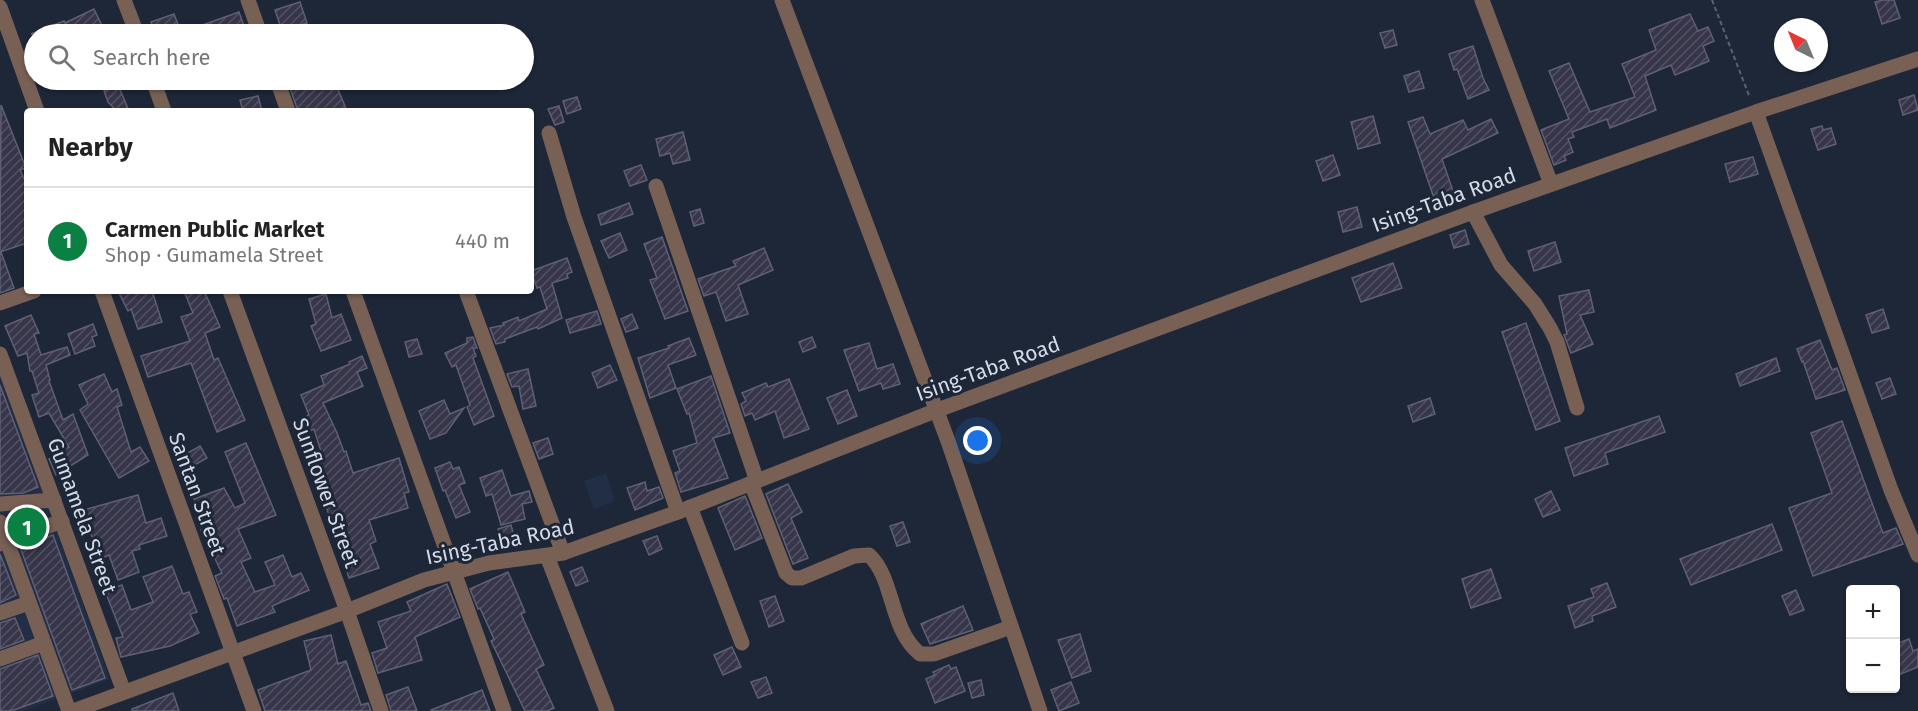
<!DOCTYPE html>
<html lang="en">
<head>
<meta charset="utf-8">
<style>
	body { margin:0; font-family:"Fira Sans",sans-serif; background:#f2f2f2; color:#222 }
	.controls { position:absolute; right:18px; bottom:18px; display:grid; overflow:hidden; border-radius:6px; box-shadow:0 2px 4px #0004 }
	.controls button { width:54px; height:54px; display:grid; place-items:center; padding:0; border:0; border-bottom:2px solid #e0e0e0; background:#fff; color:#222; font:30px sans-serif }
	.compass { position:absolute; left:1774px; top:18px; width:54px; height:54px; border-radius:50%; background:#fff; box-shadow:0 2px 4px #0004; rotate:317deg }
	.you { position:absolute; left:978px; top:441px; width:21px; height:21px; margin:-15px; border:4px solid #fff; border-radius:50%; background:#1a73e8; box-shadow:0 0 0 9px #1a73e833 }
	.badge { display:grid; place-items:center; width:39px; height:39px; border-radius:50%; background:#0b8043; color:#fff; font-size:20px; font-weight:700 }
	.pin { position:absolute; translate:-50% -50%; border:3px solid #fff; box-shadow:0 2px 6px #0006 }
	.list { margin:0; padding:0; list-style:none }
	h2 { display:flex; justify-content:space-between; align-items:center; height:78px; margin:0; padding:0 24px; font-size:26px }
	h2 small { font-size:20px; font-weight:400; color:#767676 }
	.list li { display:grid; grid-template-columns:39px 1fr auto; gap:18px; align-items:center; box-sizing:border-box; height:108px; padding:0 24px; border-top:2px solid #e0e0e0 }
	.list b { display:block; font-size:22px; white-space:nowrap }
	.list p { margin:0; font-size:20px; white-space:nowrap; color:#767676 }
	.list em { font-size:20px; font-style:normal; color:#767676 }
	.icon { flex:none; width:33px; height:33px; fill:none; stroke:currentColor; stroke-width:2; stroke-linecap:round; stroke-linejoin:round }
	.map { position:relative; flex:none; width:1918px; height:711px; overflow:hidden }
	.search { position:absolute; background:#fff; box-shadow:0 2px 4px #0004; left:24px; top:24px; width:510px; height:66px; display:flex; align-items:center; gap:15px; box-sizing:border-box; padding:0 21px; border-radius:33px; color:#767676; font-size:22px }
	.panel { position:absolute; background:#fff; box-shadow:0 2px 4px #0004; left:24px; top:108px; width:510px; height:186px; border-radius:6px }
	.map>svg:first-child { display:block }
	.built { fill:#222e45 }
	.building { fill:url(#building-hatch); stroke:#605f74; stroke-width:1.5 }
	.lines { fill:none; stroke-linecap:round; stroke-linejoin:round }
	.path { stroke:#5a6272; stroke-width:2; stroke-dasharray:4.5 3; stroke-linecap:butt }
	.minor { stroke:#786055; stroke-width:15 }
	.labels { text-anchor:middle; stroke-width:6; stroke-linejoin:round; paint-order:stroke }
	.street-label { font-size:21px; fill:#d4dae6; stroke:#1d2738 }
</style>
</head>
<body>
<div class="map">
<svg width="1918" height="711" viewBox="0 0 1918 711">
	<defs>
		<pattern id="building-hatch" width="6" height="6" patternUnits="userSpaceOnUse" patternTransform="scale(1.5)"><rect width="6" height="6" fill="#373549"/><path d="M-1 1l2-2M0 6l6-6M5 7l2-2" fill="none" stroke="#535263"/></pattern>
	</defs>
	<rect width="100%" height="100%" fill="#1d2738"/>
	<g class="built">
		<path d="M0,374L110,679L24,711H0Z"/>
		<path d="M606,473L615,501L594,509L584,481Z"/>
	</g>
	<g class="building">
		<path d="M1883,0H1894L1900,18L1882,24L1875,2Z"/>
		<path d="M300,2L307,23L282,31L275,10Z"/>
		<path d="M94,9L102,26L84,34H31L64,21L65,23Z"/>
		<path d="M239,12L245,29L228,34H181L180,33Z"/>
		<path d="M174,14L179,27L156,34L151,22Z"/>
		<path d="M1690,14L1698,31L1708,27L1714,41L1703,46L1709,61L1675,75L1671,65L1645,76L1656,110L1610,128L1607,119L1572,132L1574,137L1568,139L1573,152L1564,156L1566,160L1554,165L1541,130L1569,119L1549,71L1569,63L1590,112L1635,97L1622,64L1656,50L1649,30Z"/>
		<path d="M1393,30L1397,45L1385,48L1380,33Z"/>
		<path d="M1473,46L1483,78L1489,90L1468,99L1457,69L1454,70L1449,54Z"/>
		<path d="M1419,71L1424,88L1409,92L1404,76Z"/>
		<path d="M313,80H334L347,111H298L290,88Z"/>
		<path d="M118,85L129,111H117L108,102L104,91Z"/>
		<path d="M1914,95L1918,110L1903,115L1899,100Z"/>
		<path d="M258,96L262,111H243L240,100Z"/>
		<path d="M577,97L581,109L567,114L563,101Z"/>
		<path d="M1,105L26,168L20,170L27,185V243L0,252Z"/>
		<path d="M559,106L564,122L555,125L548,109Z"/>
		<path d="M1373,116L1380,143L1358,149L1351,122Z"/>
		<path d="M1423,117L1430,134L1463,120L1468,130L1491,119L1498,133L1442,159L1456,200L1437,207L1408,122Z"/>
		<path d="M1822,126L1823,130L1831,128L1836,144L1818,150L1811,129Z"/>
		<path d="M683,132L690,160L673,164L670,153L660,156L656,139Z"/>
		<path d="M1333,155L1340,175L1323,181L1316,161Z"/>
		<path d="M1753,157L1758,174L1730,182L1725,164Z"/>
		<path d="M641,165L647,180L630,186L624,171Z"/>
		<path d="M629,203L633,214L601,225L598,215Z"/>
		<path d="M1357,207L1362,227L1343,232L1338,212Z"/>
		<path d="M700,209L704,223L694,226L690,212Z"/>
		<path d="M1465,230L1469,244L1454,248L1450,235Z"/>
		<path d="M620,233L627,250L609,258L601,241Z"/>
		<path d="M662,237L688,311L665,319L650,280L657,278L644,244Z"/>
		<path d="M1555,242L1561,262L1534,271L1528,251Z"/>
		<path d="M764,248L773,270L738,285L748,314L726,321L716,292L704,296L698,279L736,266L733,261Z"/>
		<path d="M1,252L14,288L0,293V253Z"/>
		<path d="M567,258L572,272L567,274L568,278L552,283L562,318L538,329L537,327L505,339V342L496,344L490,328L504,325L503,323L518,317L519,321L547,309L540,287L537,288L531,271Z"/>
		<path d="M1393,263L1402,288L1361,302L1352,278Z"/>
		<path d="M1589,290L1594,312L1580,315L1593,344L1571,353L1564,335L1567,334L1559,296Z"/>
		<path d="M118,291H152L162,322L138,329L131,309L128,311Z"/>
		<path d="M184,291H204L211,306L220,327L205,333L214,360L218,358L245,420L217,432L191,363L148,377L141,356L190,341L181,317L193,313Z"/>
		<path d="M326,294L332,318L341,314L351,340L321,351L311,326L316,324L309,299Z"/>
		<path d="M1883,309L1889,328L1872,333L1866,315Z"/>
		<path d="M597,311L601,324L570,333L566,320Z"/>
		<path d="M632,314L638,328L626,332L621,319Z"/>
		<path d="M31,315L39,333L34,334L41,355L67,347L70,355L46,365L50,380L49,381L63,420L73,414L88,455L56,475L49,459L69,447L49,413L39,417L32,395L39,393L32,371H30L27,353L18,356L5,326Z"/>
		<path d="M1526,323L1560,421L1536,430L1502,332Z"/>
		<path d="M93,324L97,335L92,337L95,346L75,354L68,334Z"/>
		<path d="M473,337L477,348H473L476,356L473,358L494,416L474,425L467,407L470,405L456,365L452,367L445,353L467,343V338Z"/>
		<path d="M812,337L816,347L803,352L799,342Z"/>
		<path d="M689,338L696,355L668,365L676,388L650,398L638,358L669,348L668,346Z"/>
		<path d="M417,339L422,354L409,357L405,342Z"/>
		<path d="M1820,340L1832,370L1837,368L1845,390L1816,399L1803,361L1802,362L1797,349Z"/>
		<path d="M869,343L877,369L893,364L900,384L883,389L881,383L859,391L844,350Z"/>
		<path d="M362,356L367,368L357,372L363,386L323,403L337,433L344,452L346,451L353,473L399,458L409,492L404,493L408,508L369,520L376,541L370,544L379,568L349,578L312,462L323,458L314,429L308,432L302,419L309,415L301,395L324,385L321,376L350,364L349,362Z"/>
		<path d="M1776,358L1780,371L1740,386L1736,374Z"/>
		<path d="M610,365L617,380L598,388L592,373Z"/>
		<path d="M528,369L536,406L523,409L519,386L512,387L507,374Z"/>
		<path d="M104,374L112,392L117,389L122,405L117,407L131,452L140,447L149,461L119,478L80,410L88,404L79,385Z"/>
		<path d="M711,376L730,433L713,438L728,478L681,492L675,473L680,471L673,451L697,443L689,413L687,414L677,389Z"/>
		<path d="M1890,378L1896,394L1882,399L1876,383Z"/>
		<path d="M789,379L809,429L784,438L775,411L755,420L752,413L745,416L741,404L746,401L742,393L766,383L768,387Z"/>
		<path d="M0,385L38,487L23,493L0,494Z"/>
		<path d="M847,390L857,416L838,424L827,398Z"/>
		<path d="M1430,398L1435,414L1413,422L1408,406Z"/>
		<path d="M444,400L450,414L464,408L446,433L430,439L419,411Z"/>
		<path d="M1659,416L1665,432L1605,453L1608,464L1574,476L1565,448Z"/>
		<path d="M1842,421L1883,533L1896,528L1903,544L1813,576L1789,508L1832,493L1811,433Z"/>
		<path d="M548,438L553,454L539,459L533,443Z"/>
		<path d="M246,443L276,515L238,529L251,558L241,562L255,592L275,585L265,562L283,555L292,577L301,573L309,590L272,606L275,612L237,626L227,598L224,599L215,576L222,573L201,530L205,528L194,499L224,488L235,508L245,503L225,452Z"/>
		<path d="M200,446L207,458L184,471L177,459Z"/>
		<path d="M450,462L453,469L459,467L465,483L459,485L470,512L456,518L445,490L443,491L435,468Z"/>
		<path d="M502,470L511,496L529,491L532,502L522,504L525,519L501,525L492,494L486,496L480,478Z"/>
		<path d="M645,482L647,491L659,487L663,498L635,510L627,488Z"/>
		<path d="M788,484L802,512L791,518L808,558L793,564L766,494Z"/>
		<path d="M1551,491L1560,510L1543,517L1535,499Z"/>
		<path d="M138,495L146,523L161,518L167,536L139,545L140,549L132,551L139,572L118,580L109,555L100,559L94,546L96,545L80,511Z"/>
		<path d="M745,496L762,538L735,550L718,508Z"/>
		<path d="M903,522L910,542L897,546L890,526Z"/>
		<path d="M1772,524L1782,550L1691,585L1680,559Z"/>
		<path d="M511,525L514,536L501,539L498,529Z"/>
		<path d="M53,535L105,678L72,690L20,547Z"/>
		<path d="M657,536L662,549L649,555L643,541Z"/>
		<path d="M0,554L16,595L0,603Z"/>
		<path d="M172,566L183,594L189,592L197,612L190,614L199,633L170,646L121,657L116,638L123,637L105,591L122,585L131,610L153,602L143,577Z"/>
		<path d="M582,567L588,581L576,586L570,572Z"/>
		<path d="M1491,569L1501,598L1471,608L1462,579Z"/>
		<path d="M508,572L525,612L521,614L544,665L536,669L554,708L547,711H525L491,641L494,639L480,608L478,609L470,589Z"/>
		<path d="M1607,583L1616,607L1592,616L1593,621L1575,628L1568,606L1594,597L1591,589Z"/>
		<path d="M447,584L460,617L415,637L422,660L378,673L372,653L387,648L378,622L411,611L407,602Z"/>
		<path d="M1796,590L1804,610L1790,615L1782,596Z"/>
		<path d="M775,596L784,621L769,627L760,601Z"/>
		<path d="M963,606L973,630L930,644L921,624Z"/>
		<path d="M15,618L24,640L0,649V623Z"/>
		<path d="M1080,634L1091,671L1072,678L1058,640Z"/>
		<path d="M331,635L338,664L346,661L361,705L368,703L371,711H265L258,690L311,670L304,641Z"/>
		<path d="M1909,639L1913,651L1918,649V667L1896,676V644Z"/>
		<path d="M732,647L741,667L723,675L714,655Z"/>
		<path d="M38,655L53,696L11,711H0V669Z"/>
		<path d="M949,665L951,669L956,667L965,691L935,703L926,679L935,675L933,672Z"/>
		<path d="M766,677L772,693L758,698L751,682Z"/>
		<path d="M981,680L984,695L972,698L968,683Z"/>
		<path d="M1071,682L1079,703L1059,711L1051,690Z"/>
		<path d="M408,687L417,711H391L386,695Z"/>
		<path d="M482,690L490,711H431V710Z"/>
		<path d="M173,693L179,711H132V709Z"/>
	</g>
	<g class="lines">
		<path class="path" d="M1712,0L1750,98"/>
		<g class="minor">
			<path d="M124,0L137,34"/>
			<path d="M248,0L260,34"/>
			<path d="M782,0L948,441L1040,711"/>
			<path d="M1482,0L1551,184"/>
			<path d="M0,7L37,111"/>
			<path d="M153,80L164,111"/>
			<path d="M277,80L288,111"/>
			<path d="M1756,112L1891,490L1918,555"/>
			<path d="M549,133L574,217L678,512"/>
			<path d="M656,186L757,481"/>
			<path d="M1473,212L1501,265L1535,304L1550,328L1557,342L1577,408"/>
			<path d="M102,291L254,711"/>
			<path d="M230,291L347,611L381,711"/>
			<path d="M353,291L504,711"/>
			<path d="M466,291L563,553"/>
			<path d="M0,303L34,291"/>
			<path d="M0,354L124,692"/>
			<path d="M751,483L786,573L792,578H801L854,556L869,555C895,579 889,629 920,654H934L1011,627"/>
			<path d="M0,504L54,500"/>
			<path d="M690,507L742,643"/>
			<path d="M0,522L69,711"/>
			<path d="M0,544L62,521"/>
			<path d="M547,556L607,711"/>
			<path d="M0,613L29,603"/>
			<path d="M0,659L44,643"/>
			<path d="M73,711L347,611L424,580L489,563L563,553L678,512L935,411L1473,212L1756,112L1918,59"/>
		</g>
	</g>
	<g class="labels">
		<g class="street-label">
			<text transform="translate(1444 200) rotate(-20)" y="7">Ising-Taba Road</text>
			<text transform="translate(988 369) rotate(-20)" y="7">Ising-Taba Road</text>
			<text transform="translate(326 493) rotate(70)" y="7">Sunflower Street</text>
			<text transform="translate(197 494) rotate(70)" y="7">Santan Street</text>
			<text transform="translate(82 516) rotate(70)" y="7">Gumamela Street</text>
			<text transform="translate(500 542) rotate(-12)" y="7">Ising-Taba Road</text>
		</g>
	</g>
</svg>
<div class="controls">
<button>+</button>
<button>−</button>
</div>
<svg class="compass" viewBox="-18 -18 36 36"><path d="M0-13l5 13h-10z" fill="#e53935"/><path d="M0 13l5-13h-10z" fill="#767676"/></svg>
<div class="you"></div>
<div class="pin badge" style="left:27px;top:527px">1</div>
<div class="search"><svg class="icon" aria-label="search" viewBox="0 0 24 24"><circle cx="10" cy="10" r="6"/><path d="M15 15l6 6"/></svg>Search here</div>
<section class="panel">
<h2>Nearby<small></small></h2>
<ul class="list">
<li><span class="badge">1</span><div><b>Carmen Public Market</b><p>Shop · Gumamela Street</p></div><em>440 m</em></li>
</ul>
</section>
</div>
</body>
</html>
